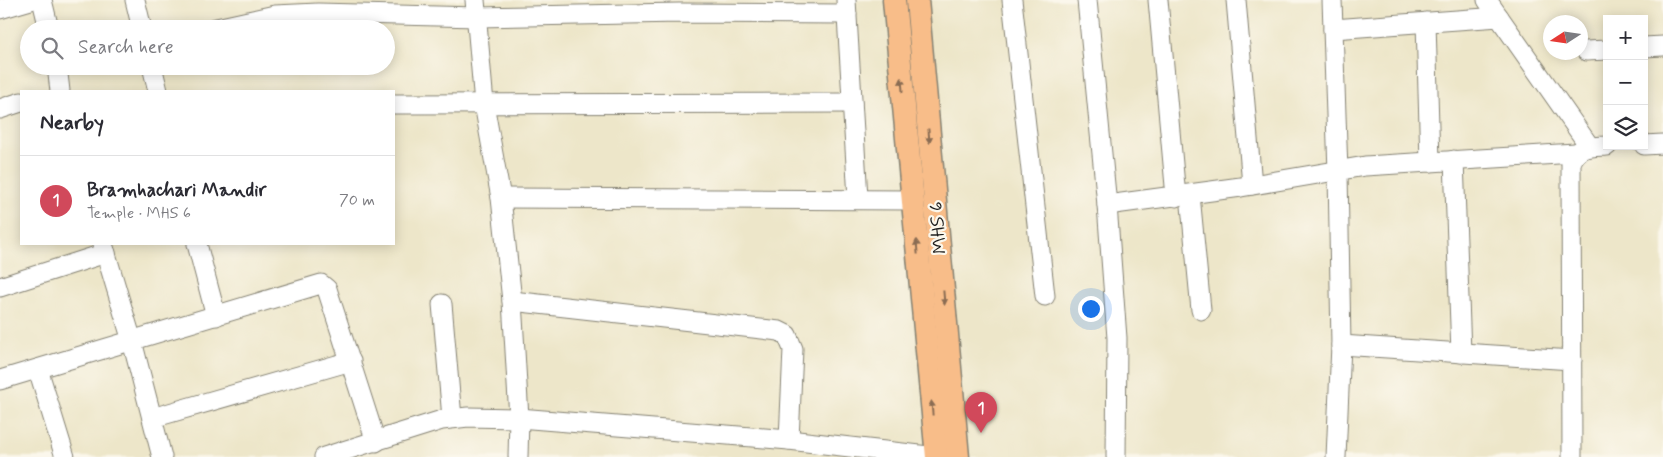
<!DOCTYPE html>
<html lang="en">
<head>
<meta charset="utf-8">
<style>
	body { margin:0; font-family:Mynerve,sans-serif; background:#f7f7f7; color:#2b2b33 }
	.controls { position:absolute; right:15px; top:15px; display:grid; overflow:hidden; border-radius:0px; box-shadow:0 2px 12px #0003 }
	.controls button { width:45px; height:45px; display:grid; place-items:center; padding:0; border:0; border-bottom:1px solid #e1e1e2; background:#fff; color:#2b2b33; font:25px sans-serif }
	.compass { position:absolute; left:1543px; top:15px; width:45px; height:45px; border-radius:50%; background:#fff; box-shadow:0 2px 12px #0003; rotate:258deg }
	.you { position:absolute; left:1090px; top:308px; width:18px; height:18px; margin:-12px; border:4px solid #fff; border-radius:50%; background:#1a73e8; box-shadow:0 0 0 8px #1a73e833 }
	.badge { display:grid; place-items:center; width:32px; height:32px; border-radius:50%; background:#d1495b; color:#fff; font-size:16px; font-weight:700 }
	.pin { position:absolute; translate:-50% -41px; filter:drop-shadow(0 1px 2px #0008) }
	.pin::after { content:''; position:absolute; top:26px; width:18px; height:15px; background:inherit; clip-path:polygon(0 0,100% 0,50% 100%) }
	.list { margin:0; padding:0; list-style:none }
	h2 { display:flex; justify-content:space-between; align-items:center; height:65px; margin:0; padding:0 20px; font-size:21px }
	h2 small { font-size:16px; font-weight:400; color:#7c7c81 }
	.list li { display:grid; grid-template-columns:32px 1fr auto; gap:15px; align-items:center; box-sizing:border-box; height:90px; padding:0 20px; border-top:1px solid #e1e1e2 }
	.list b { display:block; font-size:19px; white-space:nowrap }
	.list p { margin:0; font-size:16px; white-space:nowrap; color:#7c7c81 }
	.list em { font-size:16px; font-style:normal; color:#7c7c81 }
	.icon { flex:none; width:28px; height:28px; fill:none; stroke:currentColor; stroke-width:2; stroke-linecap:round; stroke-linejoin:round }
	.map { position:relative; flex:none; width:1663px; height:457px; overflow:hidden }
	.search { position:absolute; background:#fff; box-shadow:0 2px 12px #0003; left:20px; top:20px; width:375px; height:55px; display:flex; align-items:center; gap:12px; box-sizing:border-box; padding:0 18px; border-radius:28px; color:#7c7c81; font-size:19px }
	.panel { position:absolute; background:#fff; box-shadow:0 2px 12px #0003; left:20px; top:90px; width:375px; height:155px; border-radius:0px }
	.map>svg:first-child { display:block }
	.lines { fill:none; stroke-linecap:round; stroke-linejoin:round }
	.minor-casing { stroke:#848172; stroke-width:21 }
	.major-casing { stroke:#848172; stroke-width:25 }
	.minor { stroke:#fff; stroke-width:19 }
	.major { stroke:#f8bd89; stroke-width:22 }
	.oneway { fill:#8a6c52 }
	.labels { text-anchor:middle; stroke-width:4.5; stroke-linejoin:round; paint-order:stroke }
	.street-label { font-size:19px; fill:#1c1c1c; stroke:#fbf7ec }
</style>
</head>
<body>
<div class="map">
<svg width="1663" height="457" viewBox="0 0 1663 457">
	<rect width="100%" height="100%" fill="#fbf7ec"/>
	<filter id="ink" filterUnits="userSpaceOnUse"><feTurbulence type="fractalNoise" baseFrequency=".02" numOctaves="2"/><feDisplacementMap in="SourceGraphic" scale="10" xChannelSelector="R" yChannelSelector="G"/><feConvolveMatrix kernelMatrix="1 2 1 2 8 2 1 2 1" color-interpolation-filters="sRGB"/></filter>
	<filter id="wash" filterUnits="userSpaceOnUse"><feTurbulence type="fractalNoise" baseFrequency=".0096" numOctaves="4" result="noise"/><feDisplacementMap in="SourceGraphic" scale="20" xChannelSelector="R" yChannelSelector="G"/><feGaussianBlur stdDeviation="1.12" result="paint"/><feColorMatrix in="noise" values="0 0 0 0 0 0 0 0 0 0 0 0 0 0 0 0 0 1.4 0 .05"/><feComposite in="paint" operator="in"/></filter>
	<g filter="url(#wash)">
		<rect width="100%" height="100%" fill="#ede6c9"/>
	</g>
	<g filter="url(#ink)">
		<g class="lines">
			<defs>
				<g id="minor">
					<path d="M42,0L49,29"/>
					<path d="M135,0L142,29"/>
					<path d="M475,0L484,104L501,198L512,301L519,418L518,457"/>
					<path d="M846,0L858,198"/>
					<path d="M1012,0L1045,296"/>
					<path d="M1087,0L1107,205L1117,338L1116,457"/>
					<path d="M1158,0L1176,197"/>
					<path d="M1236,0L1252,185"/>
					<path d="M1332,0L1338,172L1341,345L1336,457"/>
					<path d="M1487,0L1590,147"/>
					<path d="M0,9L31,0"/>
					<path d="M1426,22L1430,162"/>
					<path d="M212,29L275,15L318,13L477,17L679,13L847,14"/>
					<path d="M1333,29L1499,17"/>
					<path d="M1644,47L1663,46"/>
					<path d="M1586,51L1607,50"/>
					<path d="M57,66L60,91"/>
					<path d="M152,66L158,91"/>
					<path d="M394,104L852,103"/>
					<path d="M0,109L21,102"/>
					<path d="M1644,145L1663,144"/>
					<path d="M1454,160L1461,353"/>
					<path d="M1190,195L1201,310"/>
					<path d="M501,198L913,200"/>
					<path d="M1107,205L1241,187L1365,166L1575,153"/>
					<path d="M103,244L132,341L162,457"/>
					<path d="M197,244L216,316"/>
					<path d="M0,287L106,253"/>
					<path d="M512,301L779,331L787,335L793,349L789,440"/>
					<path d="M442,304L452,418"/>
					<path d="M1341,345L1572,360"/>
					<path d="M38,369L65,457"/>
					<path d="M0,380L321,284L327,289L376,442"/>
					<path d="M152,418L351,361"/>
					<path d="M324,457L442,420L468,417L519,418L789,440L937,457"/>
					<path d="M1572,457L1571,163C1578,145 1590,147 1607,146"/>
				</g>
				<g id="major">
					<path d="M894,0L937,457"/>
					<path d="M917,0L958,457"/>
				</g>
			</defs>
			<use href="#minor" class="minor-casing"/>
			<use href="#major" class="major-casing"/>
			<use href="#minor" class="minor"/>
			<use href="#major" class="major"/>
		</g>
		<defs><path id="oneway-solid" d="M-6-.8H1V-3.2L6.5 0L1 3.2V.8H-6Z" transform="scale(1.25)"/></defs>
		<g class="oneway">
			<use href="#oneway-solid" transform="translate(902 85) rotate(-95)"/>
			<use href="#oneway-solid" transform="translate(929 136) rotate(85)"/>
			<use href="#oneway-solid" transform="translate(917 247) rotate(-95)"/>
			<use href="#oneway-solid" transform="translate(944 298) rotate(85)"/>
			<use href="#oneway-solid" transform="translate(932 408) rotate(-95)"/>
		</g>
	</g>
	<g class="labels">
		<g class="street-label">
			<text transform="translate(937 228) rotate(-95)" y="7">MHS 6</text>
		</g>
	</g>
</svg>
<div class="controls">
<button>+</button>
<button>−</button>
<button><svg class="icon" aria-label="layers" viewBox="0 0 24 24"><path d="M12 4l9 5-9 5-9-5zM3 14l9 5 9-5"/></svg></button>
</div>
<svg class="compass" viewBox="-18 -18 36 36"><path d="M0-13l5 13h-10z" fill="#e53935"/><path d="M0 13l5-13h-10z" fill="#7c7c81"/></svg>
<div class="you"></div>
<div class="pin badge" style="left:981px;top:433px">1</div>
<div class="search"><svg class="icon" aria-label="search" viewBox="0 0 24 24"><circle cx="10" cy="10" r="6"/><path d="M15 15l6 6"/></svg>Search here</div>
<section class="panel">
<h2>Nearby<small></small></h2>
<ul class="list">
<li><span class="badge">1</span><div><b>Bramhachari Mandir</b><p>Temple · MHS 6</p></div><em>70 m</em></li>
</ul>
</section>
</div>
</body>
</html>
